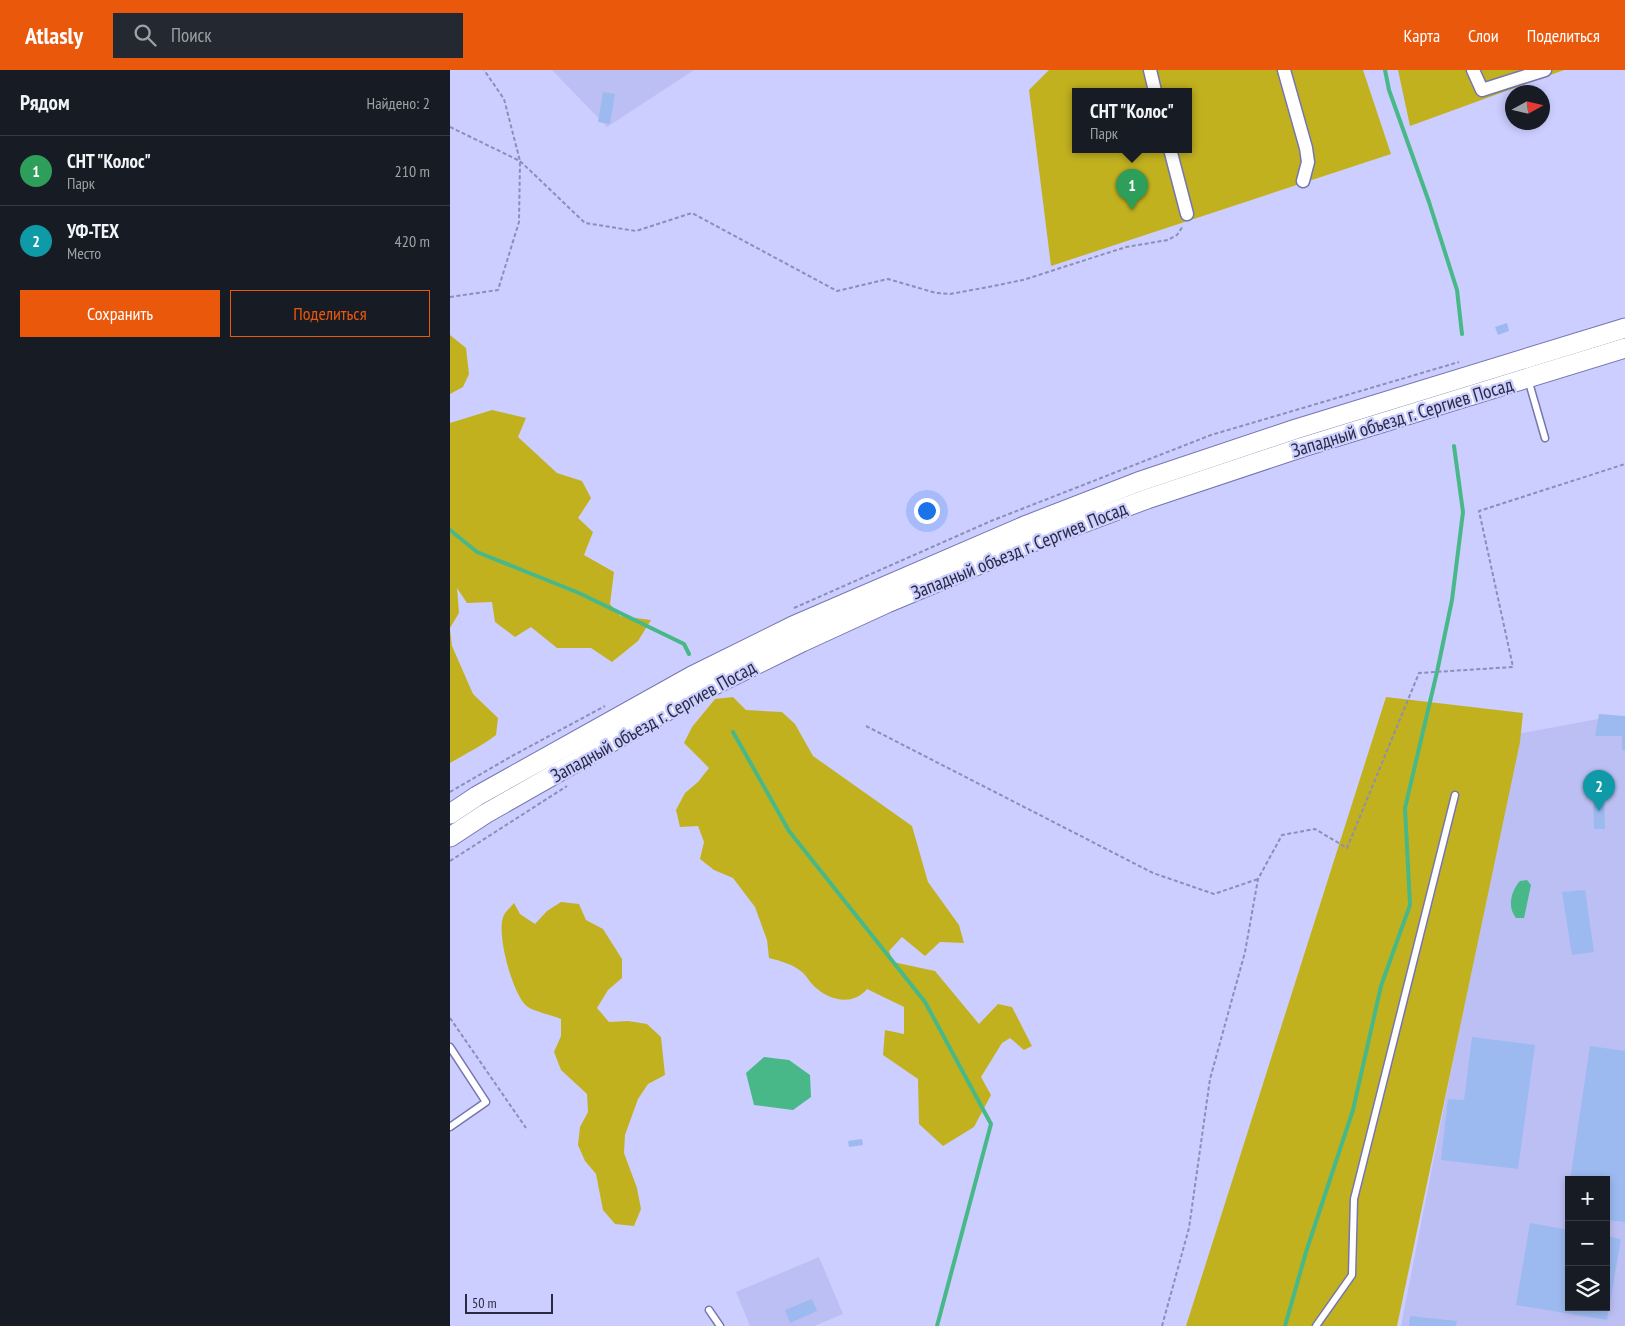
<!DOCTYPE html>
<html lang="ru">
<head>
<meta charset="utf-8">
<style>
	body { margin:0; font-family:"PT Sans Narrow",sans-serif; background:#242831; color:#f1f3f6 }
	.controls { position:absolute; right:15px; bottom:15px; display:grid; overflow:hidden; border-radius:0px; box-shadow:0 2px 8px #0003 }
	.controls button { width:45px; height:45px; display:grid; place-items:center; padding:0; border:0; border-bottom:1px solid #363941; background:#171b24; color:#f1f3f6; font:25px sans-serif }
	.compass { position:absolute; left:1055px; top:15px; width:45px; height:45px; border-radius:50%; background:#171b24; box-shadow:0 2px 8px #0003; rotate:82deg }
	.scale { position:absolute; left:15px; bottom:12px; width:88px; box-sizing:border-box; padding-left:5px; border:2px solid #2a2a42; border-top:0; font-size:14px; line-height:18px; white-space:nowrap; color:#2a2a42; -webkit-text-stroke:4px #cbceff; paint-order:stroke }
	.you { position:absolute; left:476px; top:440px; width:18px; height:18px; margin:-12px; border:4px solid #fff; border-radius:50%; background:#1a73e8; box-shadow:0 0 0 8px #1a73e833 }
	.badge { display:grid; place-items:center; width:32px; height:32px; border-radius:50%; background:#ea580c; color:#fff; font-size:16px; font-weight:700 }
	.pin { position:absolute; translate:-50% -41px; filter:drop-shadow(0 1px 2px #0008) }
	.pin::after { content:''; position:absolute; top:26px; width:18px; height:15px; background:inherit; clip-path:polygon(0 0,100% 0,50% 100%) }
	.popup { position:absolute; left:622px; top:18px; width:120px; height:65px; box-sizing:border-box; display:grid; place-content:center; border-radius:0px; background:#171b24; filter:drop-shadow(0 1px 4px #0005); font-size:16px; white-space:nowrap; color:#9ea1a6 }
	.popup b { font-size:19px; color:#f1f3f6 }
	.popup::after { content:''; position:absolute; left:50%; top:100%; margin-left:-10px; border:10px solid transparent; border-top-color:#171b24 }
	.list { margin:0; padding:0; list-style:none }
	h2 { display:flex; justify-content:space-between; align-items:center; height:65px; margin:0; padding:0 20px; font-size:21px }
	h2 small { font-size:16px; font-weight:400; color:#9ea1a6 }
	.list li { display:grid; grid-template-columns:32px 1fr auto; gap:15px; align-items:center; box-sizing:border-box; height:70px; padding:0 20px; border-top:1px solid #363941 }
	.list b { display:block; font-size:19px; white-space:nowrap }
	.list p { margin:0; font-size:16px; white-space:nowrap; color:#9ea1a6 }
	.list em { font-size:16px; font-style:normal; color:#9ea1a6 }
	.actions { display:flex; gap:10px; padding:15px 20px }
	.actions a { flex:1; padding:11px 0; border:1px solid #ea580c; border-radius:0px; text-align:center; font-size:18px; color:#ea580c }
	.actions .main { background:#ea580c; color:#fff }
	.icon { flex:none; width:28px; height:28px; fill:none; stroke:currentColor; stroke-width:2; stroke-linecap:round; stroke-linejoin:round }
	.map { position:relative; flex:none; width:1175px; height:1256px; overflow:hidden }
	header { display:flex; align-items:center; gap:30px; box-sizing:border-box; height:70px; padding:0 25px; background:#ea580c; color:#fff }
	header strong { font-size:24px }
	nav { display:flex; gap:28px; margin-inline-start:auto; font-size:18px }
	.search { width:350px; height:45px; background:#242831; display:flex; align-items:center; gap:12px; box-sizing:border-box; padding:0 18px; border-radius:0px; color:#9ea1a6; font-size:19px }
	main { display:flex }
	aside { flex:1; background:#171b24 }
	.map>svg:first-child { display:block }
	.built { fill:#bcbff4; fill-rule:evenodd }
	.green { fill:#c2b11f; fill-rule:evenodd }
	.water { fill:#48b888 }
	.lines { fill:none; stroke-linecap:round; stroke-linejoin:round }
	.stream { stroke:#48b888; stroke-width:4 }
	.building { fill:#9cbaf0 }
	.lane-casing { stroke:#7576ae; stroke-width:9 }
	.street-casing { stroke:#7576ae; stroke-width:15 }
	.primary-casing { stroke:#7576ae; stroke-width:21 }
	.path { stroke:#8c8eb5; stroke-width:2; stroke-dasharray:4 2.5; stroke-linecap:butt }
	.lane { stroke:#fff; stroke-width:6 }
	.street { stroke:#fff; stroke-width:12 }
	.primary { stroke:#fff; stroke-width:19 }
	.labels { text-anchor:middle; stroke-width:4.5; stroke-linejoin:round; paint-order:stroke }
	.street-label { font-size:19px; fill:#2a2a42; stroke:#cbceff }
</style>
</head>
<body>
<header>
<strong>Atlasly</strong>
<div class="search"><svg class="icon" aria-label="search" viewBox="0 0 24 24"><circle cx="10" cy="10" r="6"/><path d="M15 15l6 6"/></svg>Поиск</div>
<nav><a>Карта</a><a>Слои</a><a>Поделиться</a></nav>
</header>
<main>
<aside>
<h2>Рядом<small>Найдено: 2</small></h2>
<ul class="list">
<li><span class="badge" style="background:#2e9e5b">1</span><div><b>СНТ &quot;Колос&quot;</b><p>Парк</p></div><em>210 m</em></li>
<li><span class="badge" style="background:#0f9aa8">2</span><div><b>УФ-ТЕХ</b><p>Место</p></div><em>420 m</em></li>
</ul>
<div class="actions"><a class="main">Сохранить</a><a>Поделиться</a></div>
</aside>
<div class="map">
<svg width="1175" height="1256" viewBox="0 0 1175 1256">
	<rect width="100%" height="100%" fill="#cbceff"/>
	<g class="built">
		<path d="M102,0H244L157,57Z"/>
		<path d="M1148,649H1175V1256H951L1067,664ZM1119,1110H1156V1237H1119Z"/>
		<path d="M369,1187L393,1244L364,1256H300L286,1222Z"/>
	</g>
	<g class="green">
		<path d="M599,0H913L941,84L601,196L579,20ZM626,21H738V79H626Z"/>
		<path d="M948,0H1114L960,56Z"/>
		<path d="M0,265L16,278L19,304L13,317L0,324Z"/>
		<path d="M42,340L76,348L68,367L107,403L132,411L141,428L128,448L143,462L134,485L164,502L160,534L170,546L201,550L188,571L162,592L141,578H107L81,557L65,567L45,552L42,532L17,533L7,518L9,543L0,558V353Z"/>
		<path d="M0,559L2,576L23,624L48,648L46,665C32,676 15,684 0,693Z"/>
		<path d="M283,627L296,640L332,642L345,654L363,686L462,756L478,812L509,855L514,873L490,872L475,886L452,867L439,881L443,892L485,901L529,954L548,934L562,937L582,976L574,980L560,968L552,973L531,1007L541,1025L524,1057L493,1076L469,1054L468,1009L433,985L435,960L454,964V937L417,919C403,936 380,931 365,917C360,913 357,906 352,902C342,894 331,891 319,888L317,870L305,837L283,808L264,800L250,789L254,772L248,756L230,757L226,740L235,723L248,712L259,698L234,673L242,657L265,629Z"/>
		<path d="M936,627L1073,643L1070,672L947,1256H736Z"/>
		<path d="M111,832L129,834L136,850L153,859L172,889V908L158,920L147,938L159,952L178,951L197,954L211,967L215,1005L198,1014L188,1029L175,1065L174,1083L187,1118L191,1139L184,1156L165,1154L153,1140L146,1104L135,1091L128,1075L130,1057L138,1042L137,1024L111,1000L104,982L111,966V949C102,945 86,942 78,937C63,927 45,861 54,845C56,841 61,837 64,833L70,844L85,854L97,841Z"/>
	</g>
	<g class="water">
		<path d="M1077,810L1081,815L1074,848H1066C1057,837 1061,821 1070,811Z"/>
		<path d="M314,987L339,990L360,1005L361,1027L343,1040L304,1035L296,1003Z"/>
	</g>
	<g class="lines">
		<g class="stream">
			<path d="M935,0L939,20L979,132L1007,220L1012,264"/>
			<path d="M0,460L27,482L129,523L234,574L239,584"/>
			<path d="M283,662L339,761L475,932L541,1054L487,1256"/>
			<path d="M835,1256L856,1182L903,1040L931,916L960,835L955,738L987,602L1002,530L1013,442L1004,376"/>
		</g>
	</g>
	<g class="building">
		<path d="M153,22L165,24L160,54L148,52Z"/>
		<path d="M1057,253L1059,261L1048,265L1045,257Z"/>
		<path d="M1149,644L1175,646V680H1172V666H1145Z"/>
		<path d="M1143,724H1154L1155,759H1144Z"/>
		<path d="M1135,820L1144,882L1122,885L1112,822Z"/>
		<path d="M1022,967L1085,975L1068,1099L991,1090L998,1029L1014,1030Z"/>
		<path d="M1140,976L1175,981V1152L1156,1150V1110H1120Z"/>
		<path d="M412,1069L413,1075L399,1077L398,1071Z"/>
		<path d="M1080,1153L1119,1160V1237H1156V1166L1171,1169L1157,1250L1066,1235Z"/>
		<path d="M362,1229L367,1241L340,1253L335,1240Z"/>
		<path d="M960,1246L1007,1251L1006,1256H959Z"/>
	</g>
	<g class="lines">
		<defs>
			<g id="lane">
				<path d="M1078,309L1095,368"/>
				<path d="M0,977L36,1032L0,1057"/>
				<path d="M259,1240L270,1256"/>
				<path d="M866,1256L902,1205L904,1129L1005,725"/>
			</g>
			<g id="street">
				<path d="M700,0L705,21"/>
				<path d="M834,0L856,78L858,92L853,111"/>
				<path d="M1023,0L1032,20L1095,0"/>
				<path d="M720,79L737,144"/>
			</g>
			<g id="primary">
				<path d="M0,744L27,726L242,606L343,556L577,455L688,412L846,359L1175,258"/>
				<path d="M0,767L35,744L149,679L256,619L352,572L437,533L585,471L697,429L853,377L1175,278"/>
			</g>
		</defs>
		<use href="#lane" class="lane-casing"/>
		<use href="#street" class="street-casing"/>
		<use href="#primary" class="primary-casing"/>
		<g class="path">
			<path d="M0,57L70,91L135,153L186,161L242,143L387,221L438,209L486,223L500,224L533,218L573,210L676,177L718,170L727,165L733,156"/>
			<path d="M0,227L48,220L69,152L70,91L54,29L34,0"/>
			<path d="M344,538L541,451L761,365L1009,292"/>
			<path d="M416,656L703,803L764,824L808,809"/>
			<path d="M0,722L62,686L155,636"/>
			<path d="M0,791L117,716"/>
			<path d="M0,948L76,1058"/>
			<path d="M712,1256L739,1158L760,1009L795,882L808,809L832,765L865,759L897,778L969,603L1063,597L1029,441L1175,394"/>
		</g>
		<use href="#lane" class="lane"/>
		<use href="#street" class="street"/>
		<use href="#primary" class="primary"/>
	</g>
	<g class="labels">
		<g class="street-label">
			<text transform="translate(952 347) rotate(-17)" y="7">Западный объезд г. Сергиев Посад</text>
			<text transform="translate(569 480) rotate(-22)" y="7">Западный объезд г. Сергиев Посад</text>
			<text transform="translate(203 651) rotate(-29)" y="7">Западный объезд г. Сергиев Посад</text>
		</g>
	</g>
</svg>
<div class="controls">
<button>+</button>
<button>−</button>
<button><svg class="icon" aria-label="layers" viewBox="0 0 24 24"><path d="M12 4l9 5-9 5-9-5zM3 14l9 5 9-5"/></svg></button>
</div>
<svg class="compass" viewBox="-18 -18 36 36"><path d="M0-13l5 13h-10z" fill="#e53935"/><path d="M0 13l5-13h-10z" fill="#9ea1a6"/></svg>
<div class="scale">50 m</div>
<div class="you"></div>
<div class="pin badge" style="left:682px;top:140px;background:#2e9e5b">1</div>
<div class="popup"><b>СНТ &quot;Колос&quot;</b>Парк</div>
<div class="pin badge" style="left:1149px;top:741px;background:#0f9aa8">2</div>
</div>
</main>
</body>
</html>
